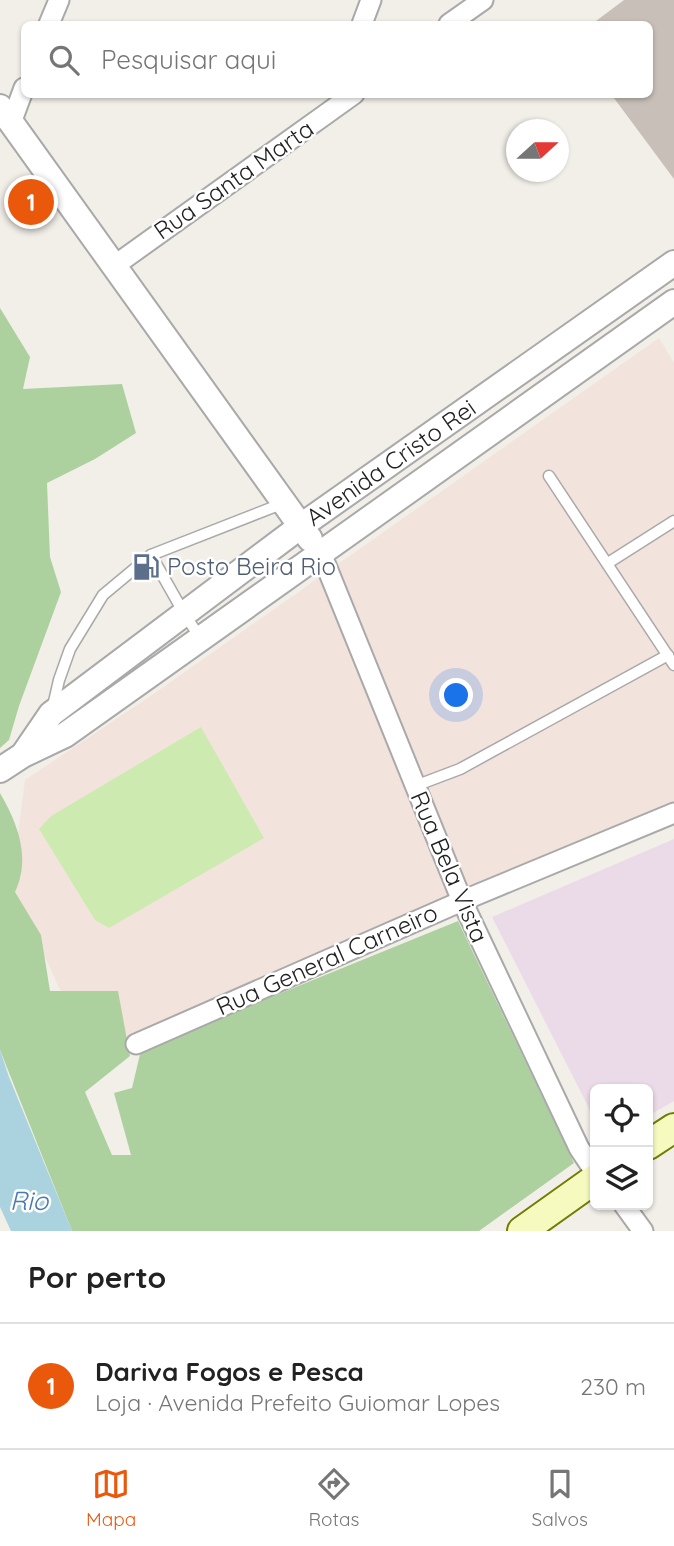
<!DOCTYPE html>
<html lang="pt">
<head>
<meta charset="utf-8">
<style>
	body { margin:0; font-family:Quicksand,sans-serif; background:#f6f6f6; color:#222 }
	.controls { position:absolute; right:21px; bottom:21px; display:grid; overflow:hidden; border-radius:10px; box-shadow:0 2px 5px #0004 }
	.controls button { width:63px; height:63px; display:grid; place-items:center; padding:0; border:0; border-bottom:2px solid #e0e0e0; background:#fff; color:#222; font:35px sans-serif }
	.compass { position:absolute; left:506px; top:119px; width:63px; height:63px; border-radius:50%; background:#fff; box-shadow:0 2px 5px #0004; rotate:69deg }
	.you { position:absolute; left:457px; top:696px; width:24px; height:24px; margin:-18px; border:5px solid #fff; border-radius:50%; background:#1a73e8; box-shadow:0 0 0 10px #1a73e833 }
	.badge { display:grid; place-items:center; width:46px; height:46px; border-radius:50%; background:#ea580c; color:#fff; font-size:23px; font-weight:700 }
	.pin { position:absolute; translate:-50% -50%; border:4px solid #fff; box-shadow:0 2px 7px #0006 }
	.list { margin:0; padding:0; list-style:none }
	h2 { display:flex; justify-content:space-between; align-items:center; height:91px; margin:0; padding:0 28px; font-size:30px }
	h2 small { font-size:23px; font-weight:400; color:#767676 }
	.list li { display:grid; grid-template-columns:46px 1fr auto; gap:21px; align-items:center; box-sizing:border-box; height:126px; padding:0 28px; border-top:2px solid #e0e0e0 }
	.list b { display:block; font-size:26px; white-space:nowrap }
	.list p { margin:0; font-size:23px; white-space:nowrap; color:#767676 }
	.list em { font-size:23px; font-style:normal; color:#767676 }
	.icon { flex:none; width:38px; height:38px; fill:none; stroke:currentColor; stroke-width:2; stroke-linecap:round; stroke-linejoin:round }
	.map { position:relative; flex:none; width:674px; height:1231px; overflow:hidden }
	.search { position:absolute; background:#fff; box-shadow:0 2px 5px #0004; left:21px; right:21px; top:21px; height:77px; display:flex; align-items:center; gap:18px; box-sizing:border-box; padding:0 24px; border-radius:10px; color:#767676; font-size:26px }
	.sheet { height:217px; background:#fff }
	nav { display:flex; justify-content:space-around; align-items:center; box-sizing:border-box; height:98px; border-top:2px solid #e0e0e0; background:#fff; font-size:19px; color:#767676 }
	nav a { display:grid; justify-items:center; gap:4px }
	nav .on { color:#ea580c }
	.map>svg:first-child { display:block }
	.industrial { fill:#ebdbe8 }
	.military { fill:#f3e3dd }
	.grass { fill:#cdebb0 }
	.forest { fill:#add19e }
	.water { fill:#aad3df }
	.building { fill:#c7bfb8 }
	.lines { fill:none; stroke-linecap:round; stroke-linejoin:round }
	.service-casing { stroke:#a9a9a9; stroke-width:13 }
	.minor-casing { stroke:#a9a9a9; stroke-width:23 }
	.tertiary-casing { stroke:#a9a9a9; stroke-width:28 }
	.secondary-casing { stroke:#707d05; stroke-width:32 }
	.service { stroke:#fff; stroke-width:10 }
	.minor { stroke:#fff; stroke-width:19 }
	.tertiary { stroke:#fff; stroke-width:24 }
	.secondary { stroke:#f7fabf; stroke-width:28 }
	.labels { text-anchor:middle; stroke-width:5; stroke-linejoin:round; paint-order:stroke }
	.street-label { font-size:24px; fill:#222; stroke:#fff }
	.service-label { font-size:24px; fill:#4e5e75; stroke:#fff; text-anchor:start }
	.water-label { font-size:26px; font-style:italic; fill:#4a7aab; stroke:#fff }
</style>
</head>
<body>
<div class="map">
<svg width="674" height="1231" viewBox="0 0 674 1231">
	<rect width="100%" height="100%" fill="#f2efe9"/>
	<path class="industrial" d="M674,839V1101L648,1116V1089H595V1120L492,917Z"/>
	<path class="military" d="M659,338L674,363V802L458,891L92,1059L15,892L18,834L25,780L155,693Z"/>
	<path class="grass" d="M201,727L264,838L109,928L95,920L39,829L51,816Z"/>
	<g class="forest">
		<path d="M0,308L30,357L23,389L122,384L136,433L95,459L47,483L50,557L61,592L19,706L9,740L0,748Z"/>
		<path d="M0,793C18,824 31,858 15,892L41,935L50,991H118L130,1056L85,1092L112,1155H131L114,1093L132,1088L141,1050L458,921L574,1163L479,1231H72L0,1050Z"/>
	</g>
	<path class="water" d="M0,1050L9,1077L72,1231H11L0,1207Z"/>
	<path class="building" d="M624,0H674V179L611,94H650V24H592Z"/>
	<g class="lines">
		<defs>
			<g id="service">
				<path d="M549,476L674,665"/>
				<path d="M151,555L185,615L201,639"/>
				<path d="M608,563L674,521"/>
				<path d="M53,706L59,680L70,649L103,595L151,555L284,503"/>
				<path d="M415,786L460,769L668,655"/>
			</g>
			<g id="minor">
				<path d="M49,24L59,0"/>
				<path d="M362,24L371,0"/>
				<path d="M449,24L483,0"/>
				<path d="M11,123L24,88"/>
				<path d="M114,266L354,94"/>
				<path d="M321,553L462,901L579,1148L595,1172"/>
				<path d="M136,1044L462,901L674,813"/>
				<path d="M624,1205L643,1231"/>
			</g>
			<g id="tertiary">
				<path d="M0,107L310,539"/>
				<path d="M25,752L51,714L301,526L674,263"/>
				<path d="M0,770L23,755L65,735L674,302"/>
			</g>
			<g id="secondary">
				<path d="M648,1145L674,1128"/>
				<path d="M522,1231L595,1179"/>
			</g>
		</defs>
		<use href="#service" class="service-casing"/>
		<use href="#minor" class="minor-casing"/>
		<use href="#tertiary" class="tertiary-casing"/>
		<use href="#secondary" class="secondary-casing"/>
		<use href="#service" class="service"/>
		<use href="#minor" class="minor"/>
		<use href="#tertiary" class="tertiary"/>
		<use href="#secondary" class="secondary"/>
	</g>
	<defs>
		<symbol id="fuel-bare" viewBox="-9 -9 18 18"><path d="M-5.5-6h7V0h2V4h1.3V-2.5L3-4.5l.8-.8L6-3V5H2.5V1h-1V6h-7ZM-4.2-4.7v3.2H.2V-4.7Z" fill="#5c6f8a" stroke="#fff" stroke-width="2.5" paint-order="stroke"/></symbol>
	</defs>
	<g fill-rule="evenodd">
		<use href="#fuel-bare" x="127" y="548" width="38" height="38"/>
	</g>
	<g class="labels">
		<g class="street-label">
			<text transform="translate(234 180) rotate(-35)" y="8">Rua Santa Marta</text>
			<text transform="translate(391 463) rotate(-35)" y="8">Avenida Cristo Rei</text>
			<text transform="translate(449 867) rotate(67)" y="8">Rua Bela Vista</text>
			<text transform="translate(327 960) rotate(-24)" y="8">Rua General Carneiro</text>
		</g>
		<g class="service-label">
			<text x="167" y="575">Posto Beira Rio</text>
		</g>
		<g class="water-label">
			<text x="29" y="1210">Rio</text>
		</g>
	</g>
</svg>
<div class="controls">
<button><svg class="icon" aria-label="locate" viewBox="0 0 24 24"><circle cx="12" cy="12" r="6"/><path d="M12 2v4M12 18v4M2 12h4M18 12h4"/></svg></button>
<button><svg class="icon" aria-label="layers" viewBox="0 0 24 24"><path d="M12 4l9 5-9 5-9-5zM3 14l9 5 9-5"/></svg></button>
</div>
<svg class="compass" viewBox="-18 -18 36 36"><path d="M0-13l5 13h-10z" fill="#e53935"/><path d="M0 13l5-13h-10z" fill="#767676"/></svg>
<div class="you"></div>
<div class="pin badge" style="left:31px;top:202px">1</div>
<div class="search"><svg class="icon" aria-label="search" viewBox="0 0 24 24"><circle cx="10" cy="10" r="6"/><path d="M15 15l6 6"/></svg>Pesquisar aqui</div>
</div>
<section class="sheet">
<h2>Por perto<small></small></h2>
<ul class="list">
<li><span class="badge">1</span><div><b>Dariva Fogos e Pesca</b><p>Loja · Avenida Prefeito Guiomar Lopes</p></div><em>230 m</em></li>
</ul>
</section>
<nav>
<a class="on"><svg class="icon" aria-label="map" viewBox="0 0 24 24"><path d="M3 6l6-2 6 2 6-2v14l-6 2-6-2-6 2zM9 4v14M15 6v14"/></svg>Mapa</a>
<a><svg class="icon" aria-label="directions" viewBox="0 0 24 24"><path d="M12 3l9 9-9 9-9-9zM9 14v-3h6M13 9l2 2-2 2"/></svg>Rotas</a>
<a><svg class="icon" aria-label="saved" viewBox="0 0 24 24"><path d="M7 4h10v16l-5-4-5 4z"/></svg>Salvos</a>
</nav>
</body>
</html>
